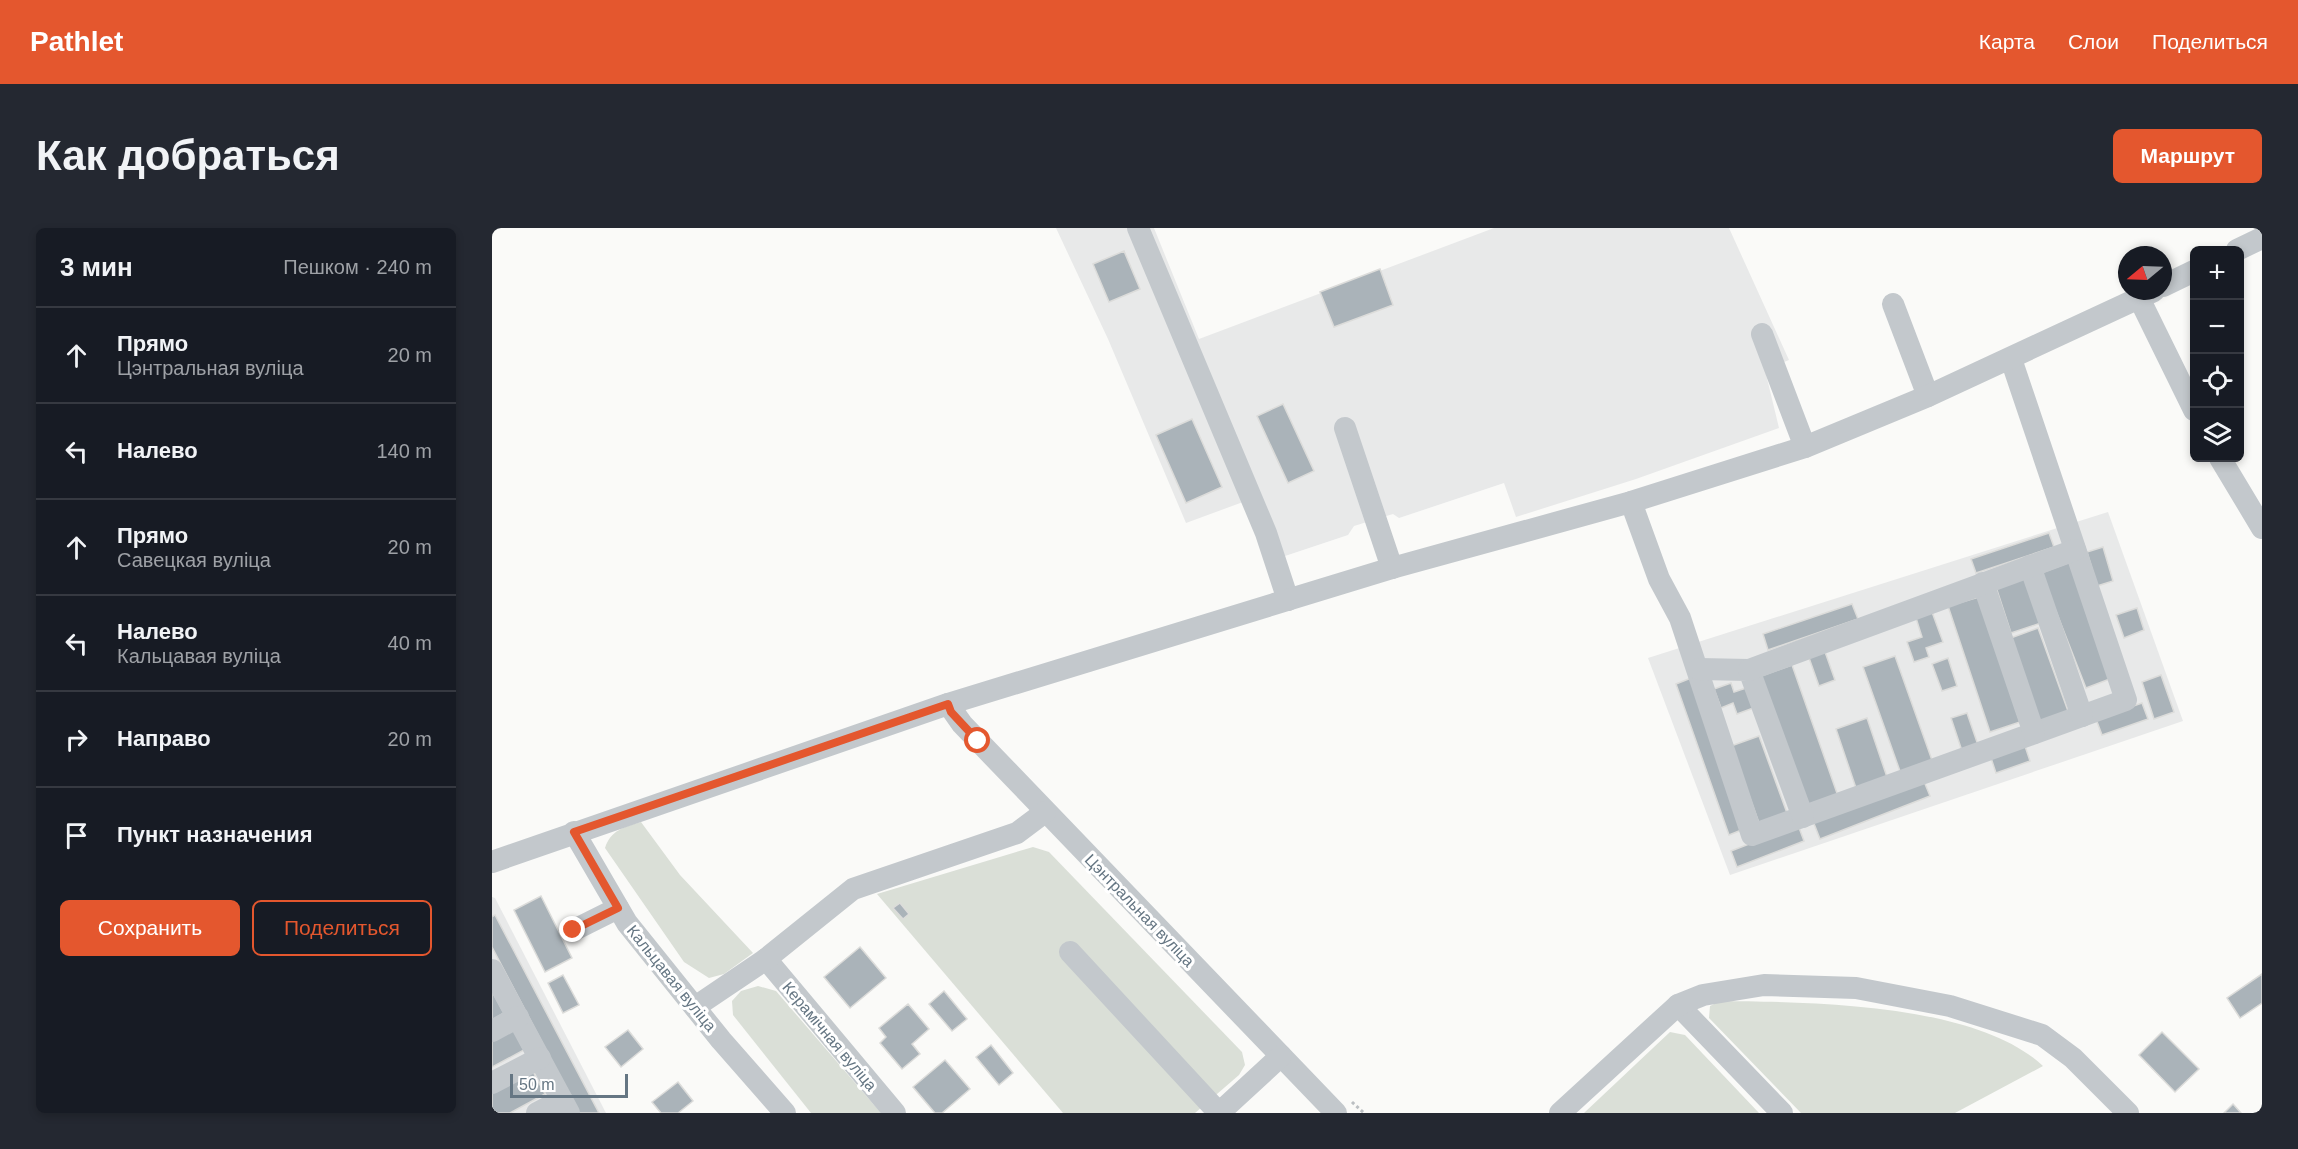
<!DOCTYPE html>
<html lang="ru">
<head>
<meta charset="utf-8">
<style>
	body { margin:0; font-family:Helvetica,sans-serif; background:#242831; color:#f1f3f6 }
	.controls { position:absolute; right:18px; top:18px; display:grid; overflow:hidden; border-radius:9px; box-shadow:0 3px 9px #0003 }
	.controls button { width:54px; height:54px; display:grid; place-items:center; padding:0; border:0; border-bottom:2px solid #363941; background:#171b24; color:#f1f3f6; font:30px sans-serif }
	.compass { position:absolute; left:1626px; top:18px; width:54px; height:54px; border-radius:50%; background:#171b24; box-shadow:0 3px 9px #0003; rotate:251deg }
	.scale { position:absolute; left:18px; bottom:15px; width:118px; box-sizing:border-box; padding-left:6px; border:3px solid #657683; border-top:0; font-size:16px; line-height:21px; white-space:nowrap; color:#657683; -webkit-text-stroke:4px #fff; paint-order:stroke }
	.stop { position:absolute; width:18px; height:18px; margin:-14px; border:4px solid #e4572e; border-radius:50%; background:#fff }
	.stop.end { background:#e4572e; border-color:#fff; box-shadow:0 2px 6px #0008 }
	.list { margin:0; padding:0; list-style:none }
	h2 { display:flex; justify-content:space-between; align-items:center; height:78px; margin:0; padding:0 24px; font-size:26px }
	h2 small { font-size:20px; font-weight:400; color:#9ea1a6 }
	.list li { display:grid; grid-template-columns:39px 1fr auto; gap:18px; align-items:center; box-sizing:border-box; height:96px; padding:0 24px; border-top:2px solid #363941 }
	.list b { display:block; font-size:22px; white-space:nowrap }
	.list p { margin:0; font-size:20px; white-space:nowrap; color:#9ea1a6 }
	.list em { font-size:20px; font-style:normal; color:#9ea1a6 }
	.actions { display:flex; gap:12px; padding:18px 24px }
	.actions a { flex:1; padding:14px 0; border:2px solid #e4572e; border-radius:9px; text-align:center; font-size:21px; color:#e4572e }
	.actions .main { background:#e4572e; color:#fff }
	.icon { flex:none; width:33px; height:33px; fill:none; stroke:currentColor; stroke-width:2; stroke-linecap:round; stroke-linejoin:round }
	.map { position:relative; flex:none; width:1770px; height:885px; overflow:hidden; border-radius:9px }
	header { display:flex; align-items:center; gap:36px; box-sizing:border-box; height:84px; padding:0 30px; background:#e4572e; color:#fff }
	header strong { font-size:28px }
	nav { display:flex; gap:33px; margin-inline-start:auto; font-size:21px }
	.intro { display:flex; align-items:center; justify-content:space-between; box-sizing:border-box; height:144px; padding:0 36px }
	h1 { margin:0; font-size:42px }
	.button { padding:15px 27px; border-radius:9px; background:#e4572e; color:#fff; font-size:21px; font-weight:700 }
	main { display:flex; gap:36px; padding:0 36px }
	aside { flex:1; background:#171b24; border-radius:9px; box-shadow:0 3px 9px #0003 }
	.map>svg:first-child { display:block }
	.built { fill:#e8e9e9 }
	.green { fill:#dadfd7 }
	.building { fill:#aab3b9; stroke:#dcdcda; stroke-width:1.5 }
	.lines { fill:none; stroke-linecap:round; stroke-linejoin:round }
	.path { stroke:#bbbfc2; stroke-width:3; stroke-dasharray:3 3; stroke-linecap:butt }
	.minor { stroke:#c3c8cc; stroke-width:22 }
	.route { stroke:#e4572e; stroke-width:8 }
	.labels { text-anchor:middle; stroke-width:6; stroke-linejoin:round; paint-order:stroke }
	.street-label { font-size:16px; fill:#657683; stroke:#fff }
</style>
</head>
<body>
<header>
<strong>Pathlet</strong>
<nav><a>Карта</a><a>Слои</a><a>Поделиться</a></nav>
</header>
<div class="intro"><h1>Как добраться</h1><a class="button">Маршрут</a></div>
<main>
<aside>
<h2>3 мин<small>Пешком · 240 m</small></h2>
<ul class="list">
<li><svg class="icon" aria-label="ahead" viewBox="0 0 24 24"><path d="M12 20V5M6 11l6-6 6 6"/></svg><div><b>Прямо</b><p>Цэнтральная вуліца</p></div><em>20 m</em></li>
<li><svg class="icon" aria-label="left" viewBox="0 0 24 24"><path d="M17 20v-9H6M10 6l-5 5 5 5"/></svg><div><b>Налево</b></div><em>140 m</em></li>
<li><svg class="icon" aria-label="ahead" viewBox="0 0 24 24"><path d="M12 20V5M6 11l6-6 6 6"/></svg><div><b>Прямо</b><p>Савецкая вуліца</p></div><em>20 m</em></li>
<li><svg class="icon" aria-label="left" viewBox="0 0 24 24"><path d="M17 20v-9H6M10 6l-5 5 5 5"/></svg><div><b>Налево</b><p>Кальцавая вуліца</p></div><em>40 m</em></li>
<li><svg class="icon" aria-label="right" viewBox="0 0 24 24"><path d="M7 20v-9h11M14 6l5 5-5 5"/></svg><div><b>Направо</b></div><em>20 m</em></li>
<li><svg class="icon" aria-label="arrive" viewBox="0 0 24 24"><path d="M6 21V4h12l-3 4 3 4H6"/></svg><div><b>Пункт назначения</b></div></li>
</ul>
<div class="actions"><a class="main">Сохранить</a><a>Поделиться</a></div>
</aside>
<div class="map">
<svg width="1770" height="885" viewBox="0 0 1770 885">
	<rect width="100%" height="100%" fill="#fafaf8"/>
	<g class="built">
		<path d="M564,0H662L707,111L1002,0H1237L1297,132L1273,142L1287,200L1144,251L1024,289L1012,255L907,290L901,286L862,298L856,307L793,328L751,274L694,295L616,111Z"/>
		<path d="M1616,284L1691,493L1238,647L1156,430Z"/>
		<path d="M0,669L3,670L114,885H0Z"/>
	</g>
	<g class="green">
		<path d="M149,594L188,647L261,725L232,746L217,750L192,734L113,620C119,602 132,599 149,594Z"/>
		<path d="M541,619L557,624L750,824L753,837L747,847L703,885H571L385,666Z"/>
		<path d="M266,758L284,763L389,885H319L241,787L240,773L249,763Z"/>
		<path d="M1228,773C1318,774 1484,775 1551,838L1463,885H1309L1217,790L1218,778Z"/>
		<path d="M1178,804L1193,807L1267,885H1092Z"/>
	</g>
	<g class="building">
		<path d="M632,23L648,61L617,74L601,36Z"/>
		<path d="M888,41L901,77L842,99L828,64Z"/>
		<path d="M791,176L822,243L796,255L765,188Z"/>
		<path d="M700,191L730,259L694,275L664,207Z"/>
		<path d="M1557,305L1562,319L1484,345L1479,331Z"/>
		<path d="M1611,319L1621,353L1605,358L1595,324Z"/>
		<path d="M1578,334L1623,449L1594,460L1549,345Z"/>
		<path d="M1535,345L1552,394L1519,405L1503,356Z"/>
		<path d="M1487,369L1528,494L1498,504L1456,378Z"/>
		<path d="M1360,376L1366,391L1276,422L1271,406Z"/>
		<path d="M1645,380L1652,402L1632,410L1624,387Z"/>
		<path d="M1440,384L1451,414L1434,420L1437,429L1422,434L1415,414L1430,409L1424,390Z"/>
		<path d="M1546,400L1576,483L1546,494L1516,411Z"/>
		<path d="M1332,421L1343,452L1327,458L1316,427Z"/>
		<path d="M1403,428L1441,535L1409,546L1371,439Z"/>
		<path d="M1456,430L1465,458L1450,463L1440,436Z"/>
		<path d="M1300,437L1346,568L1315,579L1269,448Z"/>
		<path d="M1669,447L1682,484L1662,491L1650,454Z"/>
		<path d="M1199,450L1252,601L1237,607L1184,456Z"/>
		<path d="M1239,455L1242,464L1257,459L1264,479L1245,486L1241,475L1229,480L1222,461Z"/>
		<path d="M1650,475L1656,491L1610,507L1604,491Z"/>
		<path d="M1475,485L1486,517L1470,523L1459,490Z"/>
		<path d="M1375,490L1396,552L1365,563L1344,501Z"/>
		<path d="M1267,508L1295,585L1267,595L1239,518Z"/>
		<path d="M1532,515L1538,533L1504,545L1498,527Z"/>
		<path d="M1431,551L1438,568L1328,611L1321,593Z"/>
		<path d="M1306,597L1312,613L1245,639L1239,623Z"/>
		<path d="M49,668L80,730L53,744L22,682Z"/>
		<path d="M408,675L417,686L411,691L401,680Z"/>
		<path d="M3,687L107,885H87L0,719V689Z"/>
		<path d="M368,719L394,750L358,780L332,749Z"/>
		<path d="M1770,746V775L1748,790L1735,770Z"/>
		<path d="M71,747L87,777L71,785L56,755Z"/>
		<path d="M0,763L12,785L0,792Z"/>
		<path d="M452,763L475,791L460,803L437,776Z"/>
		<path d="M416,776L437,801L420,816L428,826L410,841L388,815L394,809L387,800Z"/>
		<path d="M20,799L32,822L0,839V810Z"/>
		<path d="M136,802L151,821L129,839L113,819Z"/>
		<path d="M1670,804L1707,841L1683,864L1647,827Z"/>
		<path d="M499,817L521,845L507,857L484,829Z"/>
		<path d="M453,832L478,861L450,885H443L421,859Z"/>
		<path d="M39,840L53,866L18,885H0V862Z"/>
		<path d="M186,854L201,873L186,885H169L160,874Z"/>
		<path d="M1741,876L1749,885H1732Z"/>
	</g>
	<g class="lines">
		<path class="path" d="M860,874L872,885"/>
		<g class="minor">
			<path d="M646,0L774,305L796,372"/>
			<path d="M1745,22L1770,10"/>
			<path d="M1671,58L1702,43"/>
			<path d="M1647,70L1702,182"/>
			<path d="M1401,76L1436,168"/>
			<path d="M1270,106L1313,219"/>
			<path d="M853,200L900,340"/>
			<path d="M1728,230L1770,300"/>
			<path d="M1139,274L1167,351L1188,390L1260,607L1634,472L1519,131"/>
			<path d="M1538,338L1590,488"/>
			<path d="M1491,355L1542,505"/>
			<path d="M1207,441L1257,442L1311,589"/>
			<path d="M1257,442L1583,322"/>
			<path d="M456,476L470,496L844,885"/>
			<path d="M82,604L135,695L229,812L293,885"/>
			<path d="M0,634L456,476L900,340L1139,274L1313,219L1436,168L1662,63"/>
			<path d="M82,702L126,680"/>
			<path d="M578,724L727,885L789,828"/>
			<path d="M274,731L403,885"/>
			<path d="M0,742L77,885"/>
			<path d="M1186,777L1290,885"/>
			<path d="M203,779L274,731L361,661L525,605L553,584"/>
			<path d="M0,803L26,789"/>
			<path d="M0,855L48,830"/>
			<path d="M45,885L70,872"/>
			<path d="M1068,885L1186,777L1211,767L1272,757L1364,760L1458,778L1550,807L1581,830L1636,885"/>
		</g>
	</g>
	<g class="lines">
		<path class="route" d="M81,702L126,680L82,604L456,476L459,484L486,513"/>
	</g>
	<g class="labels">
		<g class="street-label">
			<text transform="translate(648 682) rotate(46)" y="6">Цэнтральная вуліца</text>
			<text transform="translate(180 750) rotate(51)" y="6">Кальцавая вуліца</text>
			<text transform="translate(338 808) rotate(50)" y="6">Керамічная вуліца</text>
		</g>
	</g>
</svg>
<div class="controls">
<button>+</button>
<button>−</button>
<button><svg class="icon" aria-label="locate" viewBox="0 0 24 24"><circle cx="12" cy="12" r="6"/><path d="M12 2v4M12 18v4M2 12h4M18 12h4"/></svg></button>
<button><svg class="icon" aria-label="layers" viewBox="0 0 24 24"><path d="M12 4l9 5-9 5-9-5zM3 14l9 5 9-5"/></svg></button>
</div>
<svg class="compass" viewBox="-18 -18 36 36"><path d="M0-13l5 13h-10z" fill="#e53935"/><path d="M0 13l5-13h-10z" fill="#9ea1a6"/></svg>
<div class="scale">50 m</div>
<div class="stop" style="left:486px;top:513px"></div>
<div class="stop end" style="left:81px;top:702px"></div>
</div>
</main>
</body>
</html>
